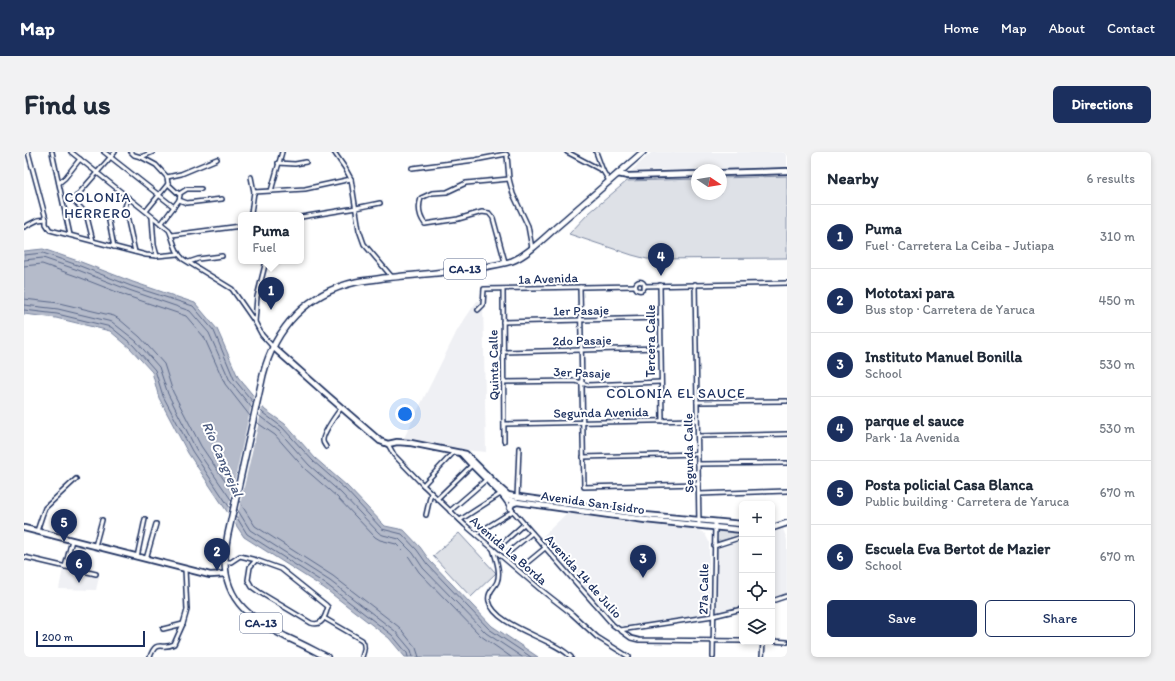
<!DOCTYPE html>
<html lang="en">
<head>
<meta charset="utf-8">
<style>
	body { margin:0; font-family:Itim,sans-serif; background:#f2f2f3; color:#1f2937 }
	.controls { position:absolute; right:12px; bottom:12px; display:grid; overflow:hidden; border-radius:6px; box-shadow:0 2px 6px #0003 }
	.controls button { width:36px; height:36px; display:grid; place-items:center; padding:0; border:0; border-bottom:1px solid #e0e1e3; background:#fff; color:#1f2937; font:20px sans-serif }
	.compass { position:absolute; left:667px; top:12px; width:36px; height:36px; border-radius:50%; background:#fff; box-shadow:0 2px 6px #0003; rotate:102deg }
	.scale { position:absolute; left:12px; bottom:10px; width:109px; box-sizing:border-box; padding-left:4px; border:2px solid #1b2f5e; border-top:0; font-size:11px; line-height:14px; white-space:nowrap; color:#1b2f5e; -webkit-text-stroke:3px #fff; paint-order:stroke }
	.you { position:absolute; left:381px; top:262px; width:14px; height:14px; margin:-10px; border:3px solid #fff; border-radius:50%; background:#1a73e8; box-shadow:0 0 0 6px #1a73e833 }
	.badge { display:grid; place-items:center; width:26px; height:26px; border-radius:50%; background:#1b2f5e; color:#fff; font-size:13px; font-weight:700 }
	.pin { position:absolute; translate:-50% -33px; filter:drop-shadow(0 1px 2px #0008) }
	.pin::after { content:''; position:absolute; top:21px; width:14px; height:12px; background:inherit; clip-path:polygon(0 0,100% 0,50% 100%) }
	.popup { position:absolute; left:214px; top:60px; width:66px; height:52px; box-sizing:border-box; display:grid; place-content:center; border-radius:6px; background:#fff; filter:drop-shadow(0 1px 3px #0005); font-size:13px; white-space:nowrap; color:#747a83 }
	.popup b { font-size:15px; color:#1f2937 }
	.popup::after { content:''; position:absolute; left:50%; top:100%; margin-left:-8px; border:8px solid transparent; border-top-color:#fff }
	.list { margin:0; padding:0; list-style:none }
	h2 { display:flex; justify-content:space-between; align-items:center; height:52px; margin:0; padding:0 16px; font-size:17px }
	h2 small { font-size:13px; font-weight:400; color:#747a83 }
	.list li { display:grid; grid-template-columns:26px 1fr auto; gap:12px; align-items:center; box-sizing:border-box; height:64px; padding:0 16px; border-top:1px solid #e0e1e3 }
	.list b { display:block; font-size:15px; white-space:nowrap }
	.list p { margin:0; font-size:13px; white-space:nowrap; color:#747a83 }
	.list em { font-size:13px; font-style:normal; color:#747a83 }
	.actions { display:flex; gap:8px; padding:12px 16px }
	.actions a { flex:1; padding:9px 0; border:1px solid #1b2f5e; border-radius:6px; text-align:center; font-size:14px; color:#1b2f5e }
	.actions .main { background:#1b2f5e; color:#fff }
	.icon { flex:none; width:22px; height:22px; fill:none; stroke:currentColor; stroke-width:2; stroke-linecap:round; stroke-linejoin:round }
	.map { position:relative; flex:none; width:763px; height:505px; overflow:hidden; border-radius:6px }
	header { display:flex; align-items:center; gap:24px; box-sizing:border-box; height:56px; padding:0 20px; background:#1b2f5e; color:#fff }
	header strong { font-size:19px }
	nav { display:flex; gap:22px; margin-inline-start:auto; font-size:14px }
	.intro { display:flex; align-items:center; justify-content:space-between; box-sizing:border-box; height:96px; padding:0 24px }
	h1 { margin:0; font-size:28px }
	.button { padding:10px 18px; border-radius:6px; background:#1b2f5e; color:#fff; font-size:14px; font-weight:700 }
	main { display:flex; gap:24px; padding:0 24px }
	aside { flex:1; background:#fff; border-radius:6px; box-shadow:0 2px 6px #0003 }
	.map>svg:first-child { display:block }
	.built { fill:#eff0f4 }
	.green { fill:#dee1e7; stroke:#7c88a2 }
	.water { fill:#b5bbca; stroke:#77839f }
	.pier { fill:#fff }
	.lines { fill:none; stroke-linecap:round; stroke-linejoin:round }
	.shore { stroke:#596789; stroke-width:1 }
	.street-casing { stroke:#1b2f5e; stroke-width:6 }
	.secondary-casing { stroke:#1b2f5e; stroke-width:8 }
	.primary-casing { stroke:#1b2f5e; stroke-width:8 }
	.street { stroke:#fff; stroke-width:3 }
	.secondary { stroke:#fff; stroke-width:4.5 }
	.primary { stroke:#fff; stroke-width:5 }
	.labels { text-anchor:middle; stroke-width:4; stroke-linejoin:round; paint-order:stroke }
	.shield { fill:#fff; stroke:#5f6d8e; stroke-width:1 }
	.shield-label { font-size:12px; font-weight:bold; fill:#1b2f5e }
	.street-label { font-size:13px; fill:#1b2f5e; stroke:#fff }
	.neighbourhood-label { font-size:14px; letter-spacing:1px; fill:#1b2f5e; stroke:#fff }
	.water-label { font-size:14px; font-style:italic; fill:#49597e; stroke:#fff }
</style>
</head>
<body>
<header>
<strong>Map</strong>
<nav><a>Home</a><a>Map</a><a>About</a><a>Contact</a></nav>
</header>
<div class="intro"><h1>Find us</h1><a class="button">Directions</a></div>
<main>
<div class="map">
<svg width="763" height="505" viewBox="0 0 763 505">
	<rect width="100%" height="100%" fill="#fff"/>
	<filter id="ink" filterUnits="userSpaceOnUse"><feTurbulence type="fractalNoise" baseFrequency=".025" numOctaves="2"/><feDisplacementMap in="SourceGraphic" scale="8" xChannelSelector="R" yChannelSelector="G"/><feConvolveMatrix kernelMatrix="1 2 1 2 8 2 1 2 1" color-interpolation-filters="sRGB"/></filter>
	<g filter="url(#ink)">
		<g class="built">
			<path d="M628,0H763V16L607,19Z"/>
			<path d="M453,149H459L462,300L428,297L379,288L434,177Z"/>
			<path d="M543,361L674,377L681,382L685,390V463L598,474L516,387Z"/>
			<path d="M759,377L763,388V441L748,445V381Z"/>
			<path d="M718,389V454L691,461L693,397Z"/>
			<path d="M39,416L75,425L72,438L35,437Z"/>
		</g>
		<g class="green">
			<path d="M763,24V106L623,107L608,103L545,82L565,61L603,29L673,27V42H697V26Z"/>
			<path d="M692,377L718,379V383L692,390Z"/>
			<path d="M435,381L472,421L447,445L409,404Z"/>
		</g>
		<path class="water" d="M19,97L57,110L109,130L171,151L193,177L214,225L241,258L261,272L291,306L323,334L361,374L380,378L396,395L406,409L468,474L514,505H381L365,486L300,436L220,385L164,301L135,246L128,220L106,196L86,179L32,166L0,162V99Z"/>
		<path class="pier" d="M230,241L239,252L211,374L203,363Z"/>
		<g class="lines">
			<g class="shore">
				<path d="M0,103L19,101L56,114L107,134L169,154L190,179L210,227L229,250"/>
				<path d="M0,108L19,106L54,118L105,138L166,159L185,181L206,229L228,256"/>
				<path d="M0,114L18,112L52,124L103,144L162,164L180,185L201,232L226,264"/>
				<path d="M0,147L35,151L90,164L95,167L116,185L140,212L149,240L177,294L209,341"/>
				<path d="M0,153L34,157L88,170L112,189L135,215L144,242L172,297L208,349"/>
				<path d="M0,158L33,162L87,175L109,193L131,218L139,244L168,299L206,356"/>
				<path d="M235,257L239,261L258,275L289,309L321,337L358,377L378,382L393,398L403,412L465,477L507,505"/>
				<path d="M234,263L255,279L285,313L317,341L355,381L359,383L375,387L389,401L399,416L462,481L498,505"/>
				<path d="M232,270L251,283L281,317L313,345L351,385L356,388L372,392L385,405L395,420L457,484L487,505"/>
				<path d="M215,349L231,374L309,424L375,475L392,496L395,505"/>
				<path d="M213,357L226,378L306,429L371,479L387,498L389,505"/>
				<path d="M212,364L223,382L303,433L368,483L383,501L384,505"/>
			</g>
			<defs>
				<g id="street">
					<path d="M4,0L22,67V72L26,78L122,103L133,104L154,102"/>
					<path d="M28,0L46,83"/>
					<path d="M47,0L145,78C150,88 150,99 159,107L208,137L231,170L238,183L249,195"/>
					<path d="M80,0L150,55"/>
					<path d="M107,0L110,3L117,5L132,13L143,25L144,32L156,43L155,48L137,72"/>
					<path d="M310,0L321,16L327,27L335,78L340,92L368,125"/>
					<path d="M543,0L579,19"/>
					<path d="M572,0L579,19L585,29"/>
					<path d="M117,5L129,0"/>
					<path d="M254,11L271,12L282,10"/>
					<path d="M388,16L451,8L482,2L483,3L485,27L489,42L504,74L508,96"/>
					<path d="M143,25L157,22L193,7"/>
					<path d="M227,25L230,40L227,61L229,63"/>
					<path d="M35,31L41,26L56,7"/>
					<path d="M247,39L258,0"/>
					<path d="M230,40L281,37L327,27"/>
					<path d="M155,42L163,37H177"/>
					<path d="M104,46L101,55L111,100"/>
					<path d="M155,48L163,51L198,47"/>
					<path d="M122,59L144,32"/>
					<path d="M128,65L130,93L133,104"/>
					<path d="M277,65L332,56L356,51"/>
					<path d="M85,69L90,95"/>
					<path d="M0,75L14,68L22,67"/>
					<path d="M148,83L217,74"/>
					<path d="M69,89L63,65L58,57L50,49V47L91,0"/>
					<path d="M165,110L174,107L198,104"/>
					<path d="M481,110L469,66L465,61L458,60L434,67L401,72C395,64 394,55 397,46L408,41L423,40L442,31L485,27"/>
					<circle cx="616" cy="134" r="4.5"/>
					<path d="M671,132L675,373"/>
					<path d="M636,133L638,269"/>
					<path d="M620,134L763,131"/>
					<path d="M556,135L560,335L675,332"/>
					<path d="M479,137L480,289"/>
					<path d="M454,158L459,153L460,137L611,134"/>
					<path d="M231,170L233,145L242,109"/>
					<path d="M479,170L636,166"/>
					<path d="M479,200L636,196"/>
					<path d="M480,230L551,229L564,233L637,230"/>
					<path d="M673,250L763,249"/>
					<path d="M480,272L673,268"/>
					<path d="M674,284L763,282"/>
					<path d="M364,292L370,303L399,333L441,373L516,437L548,462L573,485L605,505"/>
					<path d="M302,295C301,293 299,291 299,289C298,281 313,262 317,256"/>
					<path d="M559,305L674,302"/>
					<path d="M674,312L763,311"/>
					<path d="M399,333L430,300"/>
					<path d="M675,342L763,339"/>
					<path d="M479,345L489,359L589,473L607,486L615,488L718,489"/>
					<path d="M493,346L495,296"/>
					<path d="M413,347L448,313"/>
					<path d="M426,359L463,327"/>
					<path d="M402,363L407,341"/>
					<path d="M436,368L478,341"/>
					<path d="M13,379L18,364L21,356L52,327"/>
					<path d="M452,382L489,359"/>
					<path d="M479,391L500,372"/>
					<path d="M71,394L78,368"/>
					<path d="M690,394L718,385"/>
					<path d="M469,397C472,407 477,420 473,430C470,436 463,441 465,449C471,475 529,486 547,505"/>
					<path d="M485,400L508,381"/>
					<path d="M0,405L72,422"/>
					<path d="M113,405L121,367"/>
					<path d="M122,407L132,372"/>
					<path d="M201,410H207L216,404L232,408L257,417L302,453L304,455C301,464 299,475 287,471L235,440L228,435L224,428L226,415L232,408"/>
					<path d="M504,410L521,396"/>
					<path d="M41,415L48,388"/>
					<path d="M748,449L763,444"/>
					<path d="M300,466L338,488C342,494 340,499 338,505"/>
					<path d="M139,477L159,472"/>
					<path d="M596,478L689,464L718,457"/>
					<path d="M748,489L763,490"/>
					<path d="M126,505C133,486 137,499 150,492L159,472L163,458L161,417"/>
					<path d="M689,505L691,370"/>
					<path d="M738,505L739,490"/>
				</g>
				<g id="secondary">
					<path d="M697,21L763,19"/>
					<path d="M594,22L604,24L673,22"/>
					<path d="M249,195L303,243L356,289L364,292L373,290L387,291L442,302L476,336L484,343L489,344L621,363L718,372"/>
					<path d="M437,301L448,313L477,342L483,347L493,350L621,368L718,378"/>
					<path d="M486,356L488,352L493,350"/>
					<path d="M0,376L186,423L202,422"/>
					<path d="M748,376L763,371"/>
				</g>
				<path id="primary" d="M303,505C289,498 276,491 262,485C229,468 201,450 201,409C201,397 203,385 206,373L239,223C251,176 283,141 332,130C341,128 350,128 359,126C388,123 418,121 447,117C460,115 476,113 488,109C504,103 523,83 536,72C564,48 591,24 619,0"/>
			</defs>
			<use href="#street" class="street-casing"/>
			<use href="#secondary" class="secondary-casing"/>
			<use href="#primary" class="primary-casing"/>
			<use href="#street" class="street"/>
			<use href="#secondary" class="secondary"/>
			<use href="#primary" class="primary"/>
		</g>
	</g>
	<g class="labels">
		<g class="shield">
			<rect x="420" y="107" width="42" height="20" rx="3"/>
			<rect x="216" y="461" width="42" height="20" rx="3"/>
		</g>
		<g class="shield-label">
			<text x="441" y="121">CA-13</text>
			<text x="237" y="475">CA-13</text>
		</g>
		<g class="street-label">
			<text transform="translate(524 126) rotate(-2)" y="5">1a Avenida</text>
			<text transform="translate(557 158) rotate(-1)" y="5">1er Pasaje</text>
			<text transform="translate(558 188) rotate(-1)" y="5">2do Pasaje</text>
			<text transform="translate(626 189) rotate(-90)" y="5">Tercera Calle</text>
			<text transform="translate(469 213) rotate(-91)" y="5">Quinta Calle</text>
			<text transform="translate(558 220) rotate(2)" y="5">3er Pasaje</text>
			<text transform="translate(577 260) rotate(-1)" y="5">Segunda Avenida</text>
			<text transform="translate(664 301) rotate(-91)" y="5">Segunda Calle</text>
			<text transform="translate(569 350) rotate(8)" y="5">Avenida San Isidro</text>
			<text transform="translate(485 398) rotate(41)" y="5">Avenida La Borda</text>
			<text transform="translate(560 424) rotate(48)" y="5">Avenida 14 de Julio</text>
			<text transform="translate(679 437) rotate(-89)" y="5">27a Calle</text>
		</g>
		<g class="neighbourhood-label">
			<text x="74" y="50">COLONIA<tspan x="74" dy="16">HERRERO</tspan></text>
			<text x="652" y="246">COLONIA EL SAUCE</text>
		</g>
		<g class="water-label">
			<text transform="translate(199 307) rotate(66)" y="5">Río Cangrejal</text>
		</g>
	</g>
</svg>
<div class="controls">
<button>+</button>
<button>−</button>
<button><svg class="icon" aria-label="locate" viewBox="0 0 24 24"><circle cx="12" cy="12" r="6"/><path d="M12 2v4M12 18v4M2 12h4M18 12h4"/></svg></button>
<button><svg class="icon" aria-label="layers" viewBox="0 0 24 24"><path d="M12 4l9 5-9 5-9-5zM3 14l9 5 9-5"/></svg></button>
</div>
<svg class="compass" viewBox="-18 -18 36 36"><path d="M0-13l5 13h-10z" fill="#e53935"/><path d="M0 13l5-13h-10z" fill="#747a83"/></svg>
<div class="scale">200 m</div>
<div class="you"></div>
<div class="pin badge" style="left:247px;top:158px">1</div>
<div class="popup"><b>Puma</b>Fuel</div>
<div class="pin badge" style="left:193px;top:419px">2</div>
<div class="pin badge" style="left:619px;top:426px">3</div>
<div class="pin badge" style="left:637px;top:124px">4</div>
<div class="pin badge" style="left:40px;top:390px">5</div>
<div class="pin badge" style="left:55px;top:431px">6</div>
</div>
<aside>
<h2>Nearby<small>6 results</small></h2>
<ul class="list">
<li><span class="badge">1</span><div><b>Puma</b><p>Fuel · Carretera La Ceiba - Jutiapa</p></div><em>310 m</em></li>
<li><span class="badge">2</span><div><b>Mototaxi para</b><p>Bus stop · Carretera de Yaruca</p></div><em>450 m</em></li>
<li><span class="badge">3</span><div><b>Instituto Manuel Bonilla</b><p>School</p></div><em>530 m</em></li>
<li><span class="badge">4</span><div><b>parque el sauce</b><p>Park · 1a Avenida</p></div><em>530 m</em></li>
<li><span class="badge">5</span><div><b>Posta policial Casa Blanca</b><p>Public building · Carretera de Yaruca</p></div><em>670 m</em></li>
<li><span class="badge">6</span><div><b>Escuela Eva Bertot de Mazier</b><p>School</p></div><em>670 m</em></li>
</ul>
<div class="actions"><a class="main">Save</a><a>Share</a></div>
</aside>
</main>
</body>
</html>
